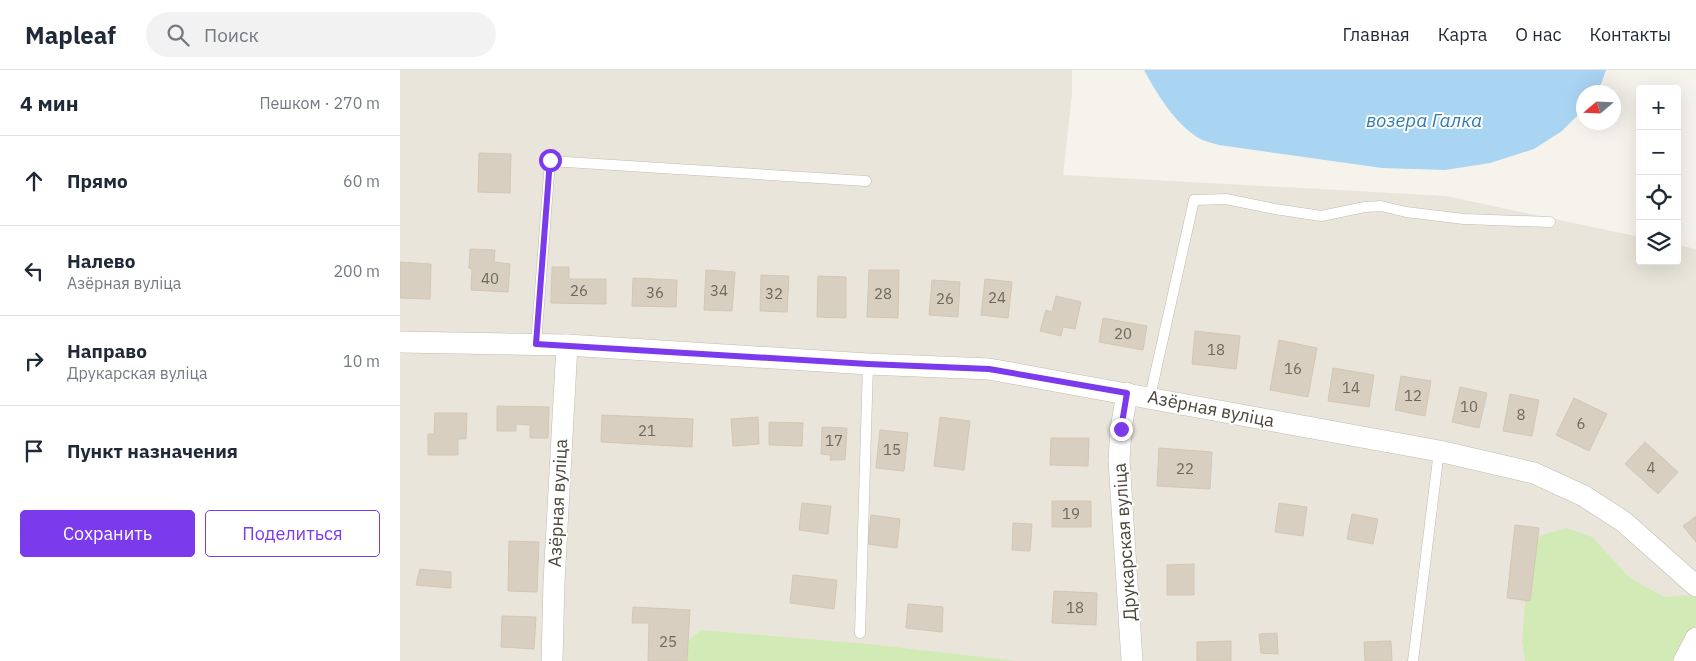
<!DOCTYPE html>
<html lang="ru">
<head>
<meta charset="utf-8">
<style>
	body { margin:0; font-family:"IBM Plex Sans",sans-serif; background:#f2f2f3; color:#1f2937 }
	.controls { position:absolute; right:15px; top:15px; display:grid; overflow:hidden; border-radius:5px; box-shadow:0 5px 20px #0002 }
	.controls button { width:45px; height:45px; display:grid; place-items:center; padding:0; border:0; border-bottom:1px solid #e0e1e3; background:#fff; color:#1f2937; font:25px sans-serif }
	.compass { position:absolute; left:1176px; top:15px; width:45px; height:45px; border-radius:50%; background:#fff; box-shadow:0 5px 20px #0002; rotate:251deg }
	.stop { position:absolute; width:15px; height:15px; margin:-11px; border:4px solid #7c3aed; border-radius:50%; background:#fff }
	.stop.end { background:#7c3aed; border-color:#fff; box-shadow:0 1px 5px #0008 }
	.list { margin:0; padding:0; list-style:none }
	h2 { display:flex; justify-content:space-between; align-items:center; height:65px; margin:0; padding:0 20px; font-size:21px }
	h2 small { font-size:16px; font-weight:400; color:#747a83 }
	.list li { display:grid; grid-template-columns:32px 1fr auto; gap:15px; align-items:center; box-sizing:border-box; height:90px; padding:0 20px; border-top:1px solid #e0e1e3 }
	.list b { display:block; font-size:19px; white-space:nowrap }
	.list p { margin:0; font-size:16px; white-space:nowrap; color:#747a83 }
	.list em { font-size:16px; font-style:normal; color:#747a83 }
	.actions { display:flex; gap:10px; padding:15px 20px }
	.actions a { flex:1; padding:11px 0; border:1px solid #7c3aed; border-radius:5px; text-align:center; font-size:18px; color:#7c3aed }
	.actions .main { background:#7c3aed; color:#fff }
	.icon { flex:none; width:28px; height:28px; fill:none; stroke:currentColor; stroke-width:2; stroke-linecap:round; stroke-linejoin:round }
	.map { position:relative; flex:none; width:1296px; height:591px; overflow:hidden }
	header { display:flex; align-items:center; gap:30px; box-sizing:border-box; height:70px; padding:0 25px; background:#fff; border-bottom:1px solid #e0e1e3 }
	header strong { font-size:24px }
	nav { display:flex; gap:28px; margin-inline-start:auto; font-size:18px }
	.search { width:350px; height:45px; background:#f2f2f3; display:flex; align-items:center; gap:12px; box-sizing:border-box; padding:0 18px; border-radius:28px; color:#747a83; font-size:19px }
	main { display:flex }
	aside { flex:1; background:#fff }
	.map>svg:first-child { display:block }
	.residential { fill:#eae5da }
	.green { fill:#d2eab5 }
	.water { fill:#a9d4f2 }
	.building { fill:#d8cfc1; stroke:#d3c7b4 }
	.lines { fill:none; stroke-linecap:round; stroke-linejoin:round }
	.lane-casing { stroke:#c2bbae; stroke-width:11 }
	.street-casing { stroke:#c2bbae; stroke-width:22 }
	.lane { stroke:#fff; stroke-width:10 }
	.street { stroke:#fff; stroke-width:21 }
	.route { stroke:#7c3aed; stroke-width:6 }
	.labels { text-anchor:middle; stroke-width:4; stroke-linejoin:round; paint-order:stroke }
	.number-label { font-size:15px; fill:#6e675b }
	.street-label { font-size:18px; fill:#4b4439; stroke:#fff }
	.water-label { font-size:19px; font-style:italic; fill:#2e7ab2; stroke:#fff }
</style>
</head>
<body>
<header>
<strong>Mapleaf</strong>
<div class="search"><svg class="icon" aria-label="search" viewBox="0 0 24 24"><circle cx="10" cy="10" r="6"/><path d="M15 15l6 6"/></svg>Поиск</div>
<nav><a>Главная</a><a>Карта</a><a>О нас</a><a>Контакты</a></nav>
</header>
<main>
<aside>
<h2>4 мин<small>Пешком · 270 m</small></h2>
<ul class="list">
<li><svg class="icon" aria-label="ahead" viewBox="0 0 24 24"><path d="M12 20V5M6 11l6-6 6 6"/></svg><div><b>Прямо</b></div><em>60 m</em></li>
<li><svg class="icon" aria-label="left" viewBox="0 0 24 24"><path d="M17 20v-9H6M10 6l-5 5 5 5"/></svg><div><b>Налево</b><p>Азёрная вуліца</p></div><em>200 m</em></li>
<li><svg class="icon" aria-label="right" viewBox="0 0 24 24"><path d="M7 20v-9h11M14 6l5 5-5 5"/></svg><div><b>Направо</b><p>Друкарская вуліца</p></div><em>10 m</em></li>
<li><svg class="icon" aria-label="arrive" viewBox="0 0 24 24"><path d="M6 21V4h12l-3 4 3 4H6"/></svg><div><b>Пункт назначения</b></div></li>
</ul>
<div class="actions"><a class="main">Сохранить</a><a>Поделиться</a></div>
</aside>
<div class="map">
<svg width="1296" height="591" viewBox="0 0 1296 591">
	<rect width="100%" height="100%" fill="#f6f3ec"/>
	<path class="residential" d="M0,0H672V24L663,105L1046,126L1240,167V191H1277V175L1296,179V591H0Z"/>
	<g class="green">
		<path d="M1167,458L1192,467L1230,508L1264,527L1296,525V591H1125L1122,571L1128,497L1139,466Z"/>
		<path d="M301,560L468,574L616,591H284L289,570Z"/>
	</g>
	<path class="water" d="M744,0H1206L1201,14L1195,22H1184L1183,39L1180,43L1162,61L1134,79L1090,93L1045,100L982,98L819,75C812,73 803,71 797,67C774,52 757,24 744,0Z"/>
	<g class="building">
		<path d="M79,83L111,84L110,123L78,122Z"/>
		<path d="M70,179L95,180L94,192L110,194L108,222L71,220L72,199L69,198Z"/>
		<path d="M0,192L31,194L30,229L0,228Z"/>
		<path d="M152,197H169V209H206V234L151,233Z"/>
		<path d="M306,200L335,202L332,241L304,240Z"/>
		<path d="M469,200H499L498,248L467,247Z"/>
		<path d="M361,205L389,206L387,242L360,241Z"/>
		<path d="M418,206L446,207V248L417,247Z"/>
		<path d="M233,208L277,210L276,237L232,236Z"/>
		<path d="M585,209L612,212L608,248L581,245Z"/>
		<path d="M532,210L560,212L558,247L529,245Z"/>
		<path d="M656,226L681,232L675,259L663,257L661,266L640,261L646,240L652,242Z"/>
		<path d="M703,248L747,256L743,280L699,272Z"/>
		<path d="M795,261L840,266L836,299L792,294Z"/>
		<path d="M879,270L917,278L908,327L870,320Z"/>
		<path d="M933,298L974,305L969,337L928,331Z"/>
		<path d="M1001,306L1031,311L1025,346L995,340Z"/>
		<path d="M1060,317L1087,323L1079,358L1052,352Z"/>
		<path d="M1110,324L1139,330L1132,366L1103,361Z"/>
		<path d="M1174,328L1207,344L1189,381L1156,365Z"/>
		<path d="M97,336L149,337L148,368H130V355L116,354V361H97Z"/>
		<path d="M35,343H67L66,369H58V385H28V364H34Z"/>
		<path d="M202,345L293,349L292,377L201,372Z"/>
		<path d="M358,347L359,374L333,376L331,349Z"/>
		<path d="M540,347L570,351L564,400L534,396Z"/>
		<path d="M369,352L403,353L402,376L369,375Z"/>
		<path d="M422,357L447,358L445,390H430L431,385L421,384Z"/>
		<path d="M480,360L508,363L504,401L476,398Z"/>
		<path d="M651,368H689L688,396L650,395Z"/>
		<path d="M1245,372L1278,402L1258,424L1225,394Z"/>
		<path d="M759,378L812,382L810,419L757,416Z"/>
		<rect x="652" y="431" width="39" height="26"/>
		<path d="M402,433L431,436L428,464L399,460Z"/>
		<path d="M879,433L907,437L903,466L875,462Z"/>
		<path d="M952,444L978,449L973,474L947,469Z"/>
		<path d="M471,445L500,449L497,478L468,474Z"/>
		<path d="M1296,446V472L1283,456Z"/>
		<path d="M613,453L632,454L630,481L612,480Z"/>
		<path d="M1115,455L1139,458L1130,531L1107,528Z"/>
		<path d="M109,471L139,472L137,522L108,521Z"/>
		<path d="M794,494V525H767V495Z"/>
		<path d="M20,499L51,502V518L16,515Z"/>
		<path d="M393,505L437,510L434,539L390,533Z"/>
		<path d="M654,521L697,523L696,555L652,553Z"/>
		<path d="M508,534L543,537L542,562L506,558Z"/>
		<path d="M233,537L290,540L287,591H248L249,553H232Z"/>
		<path d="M102,546L136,547L134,579L101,577Z"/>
		<path d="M877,563L878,584L861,583L859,564Z"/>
		<path d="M831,571V591H797V572Z"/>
		<path d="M991,571L992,591H965L964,572Z"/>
	</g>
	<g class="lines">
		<defs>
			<g id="lane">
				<path d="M136,274L150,91L466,111"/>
				<path d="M750,327L794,130L826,129L875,139L921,146L965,137L981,136L1006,142L1064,149L1150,152"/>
				<path d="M460,563L468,294"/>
				<path d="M1013,591L1039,381"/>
			</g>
			<g id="street">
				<path d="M0,272L167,275L468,294L589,299L1039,381L1134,403L1184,426L1224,452L1296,516"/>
				<path d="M727,323L721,359L719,390L732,591"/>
				<path d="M152,591L154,512L167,275"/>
				<path d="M1284,591L1296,568"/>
			</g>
		</defs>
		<use href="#lane" class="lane-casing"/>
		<use href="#street" class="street-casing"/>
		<use href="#lane" class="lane"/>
		<use href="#street" class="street"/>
	</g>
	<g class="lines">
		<path class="route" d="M150,90L136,274L468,294L589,299L727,323L721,359"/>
	</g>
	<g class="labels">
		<g class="number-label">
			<text x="90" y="214">40</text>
			<text x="179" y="226">26</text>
			<text x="319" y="226">34</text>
			<text x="255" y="228">36</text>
			<text x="374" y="229">32</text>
			<text x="483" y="229">28</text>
			<text x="597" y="233">24</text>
			<text x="545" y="234">26</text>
			<text x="723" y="269">20</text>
			<text x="816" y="285">18</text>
			<text x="893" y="304">16</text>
			<text x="951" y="323">14</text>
			<text x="1013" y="331">12</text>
			<text x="1069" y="342">10</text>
			<text x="1121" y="350">8</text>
			<text x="1181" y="359">6</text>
			<text x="247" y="366">21</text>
			<text x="434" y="376">17</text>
			<text x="492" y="385">15</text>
			<text x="1251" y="403">4</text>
			<text x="785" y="404">22</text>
			<text x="671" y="449">19</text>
			<text x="675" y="543">18</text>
			<text x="268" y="577">25</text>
		</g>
		<g class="street-label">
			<text transform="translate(811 339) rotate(11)" y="6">Азёрная вуліца</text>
			<text transform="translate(158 433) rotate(-87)" y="6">Азёрная вуліца</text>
			<text transform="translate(725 472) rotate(-94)" y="6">Друкарская вуліца</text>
		</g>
		<g class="water-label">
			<text x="1024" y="57">возера Галка</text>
		</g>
	</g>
</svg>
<div class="controls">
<button>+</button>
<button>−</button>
<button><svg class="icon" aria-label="locate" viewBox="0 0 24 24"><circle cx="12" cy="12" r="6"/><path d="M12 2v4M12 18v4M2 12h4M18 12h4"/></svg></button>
<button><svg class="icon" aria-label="layers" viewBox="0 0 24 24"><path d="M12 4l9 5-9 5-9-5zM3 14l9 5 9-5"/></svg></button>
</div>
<svg class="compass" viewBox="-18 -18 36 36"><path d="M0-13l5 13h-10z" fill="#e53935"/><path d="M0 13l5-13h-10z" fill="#747a83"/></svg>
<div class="stop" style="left:150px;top:90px"></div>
<div class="stop end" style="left:721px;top:359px"></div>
</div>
</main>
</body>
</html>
